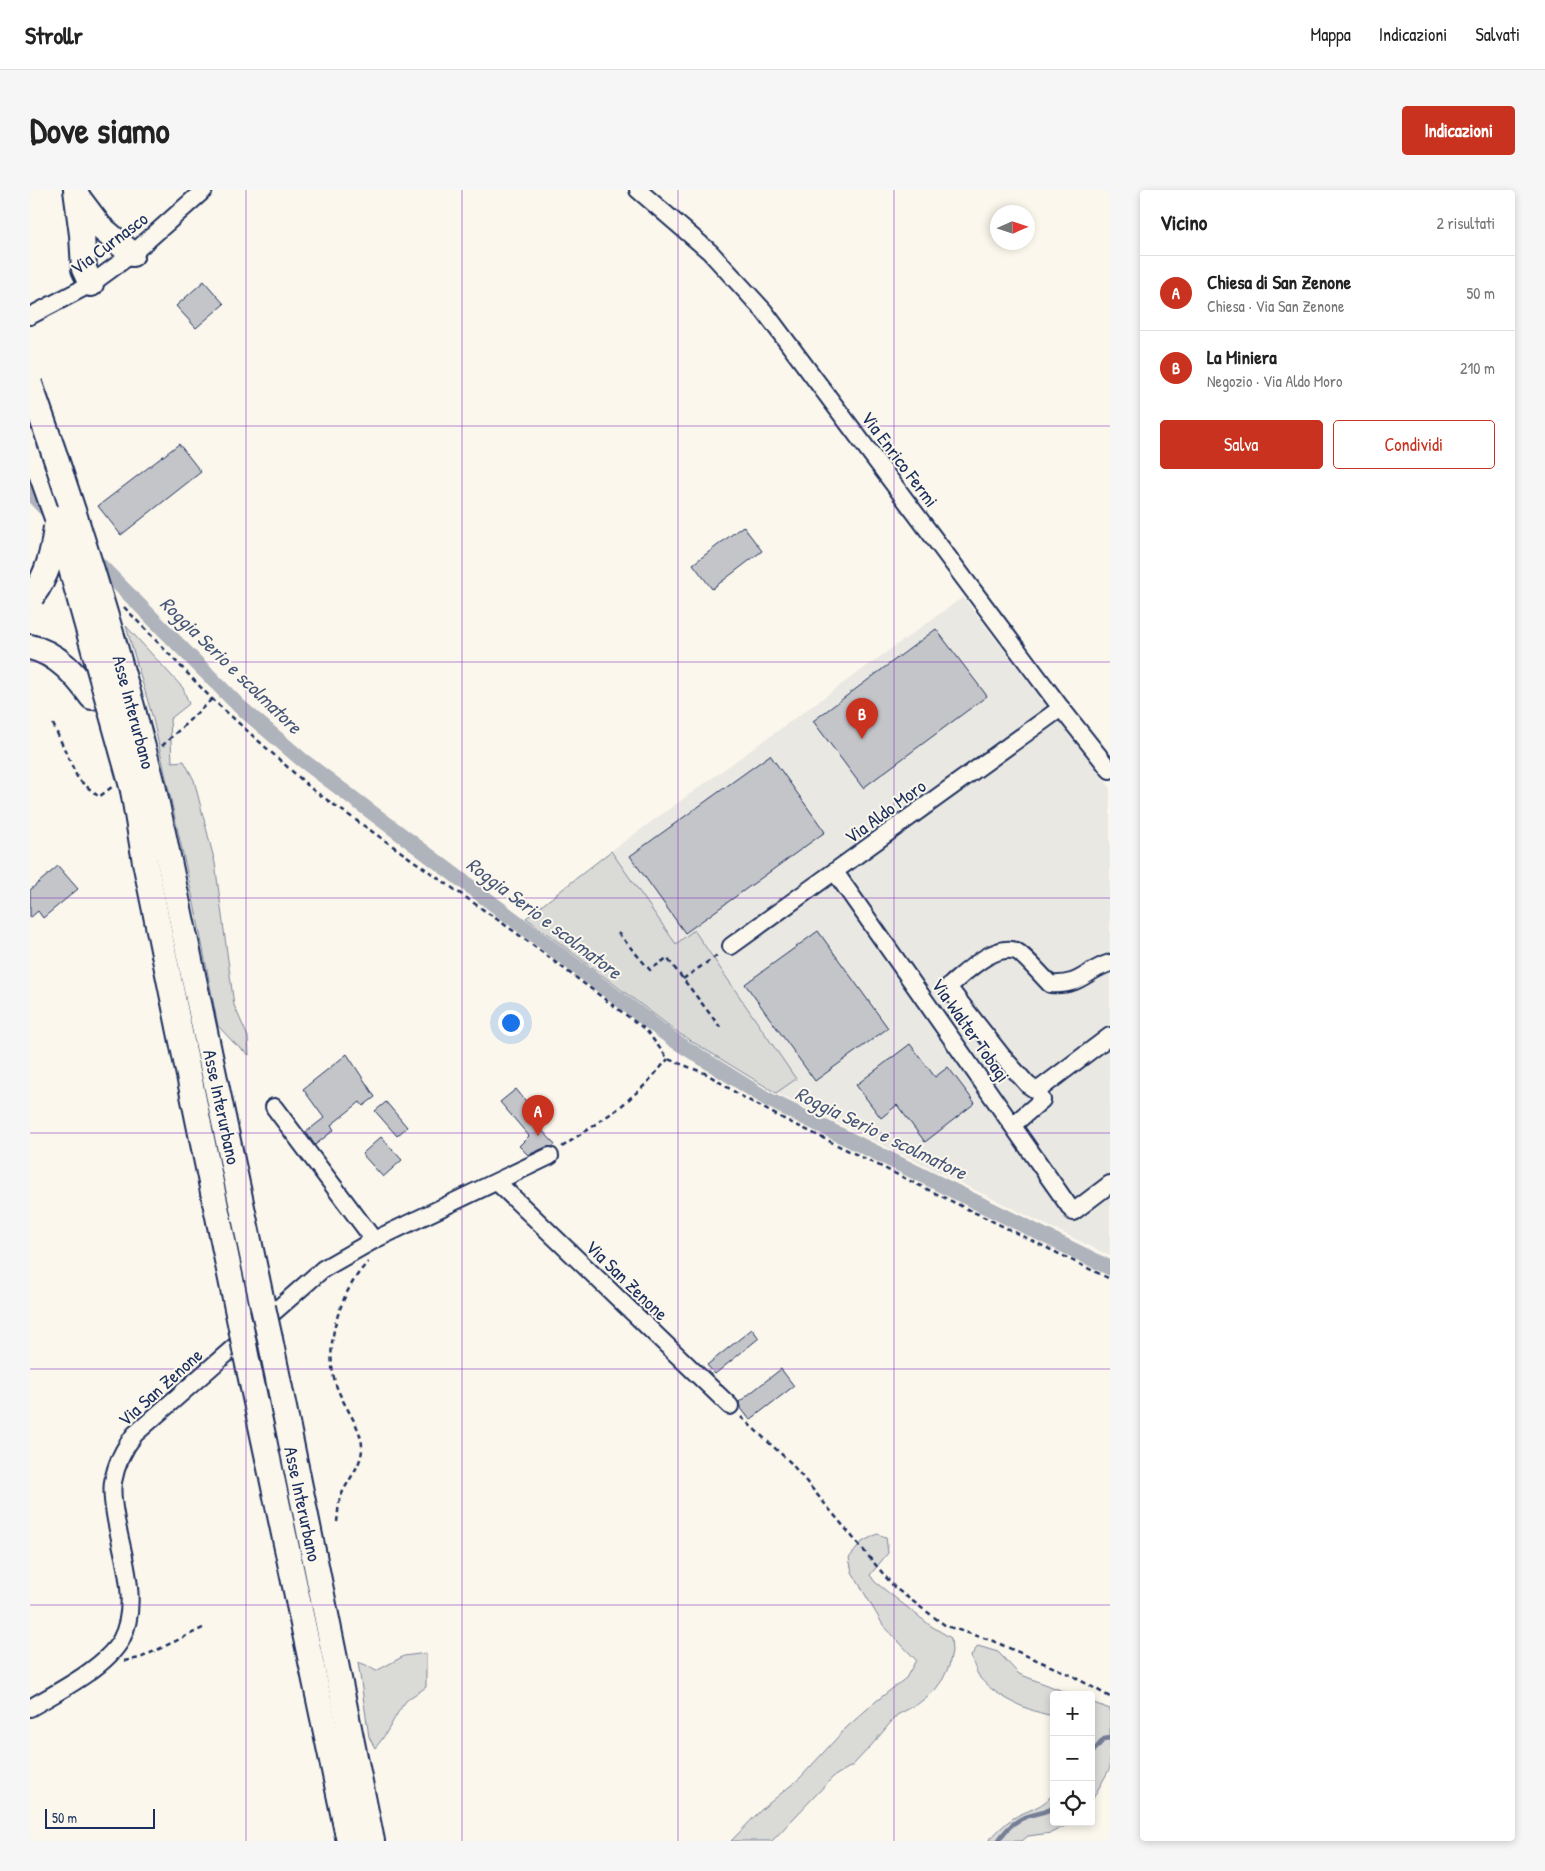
<!DOCTYPE html>
<html lang="it">
<head>
<meta charset="utf-8">
<style>
	body { margin:0; font-family:"Patrick Hand",sans-serif; background:#f6f6f6; color:#222 }
	.controls { position:absolute; right:15px; bottom:15px; display:grid; overflow:hidden; border-radius:5px; box-shadow:0 2px 8px #0003 }
	.controls button { width:45px; height:45px; display:grid; place-items:center; padding:0; border:0; border-bottom:1px solid #e0e0e0; background:#fff; color:#222; font:25px sans-serif }
	.compass { position:absolute; left:960px; top:15px; width:45px; height:45px; border-radius:50%; background:#fff; box-shadow:0 2px 8px #0003; rotate:87deg }
	.scale { position:absolute; left:15px; bottom:12px; width:110px; box-sizing:border-box; padding-left:5px; border:2px solid #1b2f5e; border-top:0; font-size:14px; line-height:18px; white-space:nowrap; color:#1b2f5e; -webkit-text-stroke:4px #fbf7ec; paint-order:stroke }
	.you { position:absolute; left:480px; top:832px; width:18px; height:18px; margin:-12px; border:4px solid #fff; border-radius:50%; background:#1a73e8; box-shadow:0 0 0 8px #1a73e833 }
	.badge { display:grid; place-items:center; width:32px; height:32px; border-radius:50%; background:#c8321e; color:#fff; font-size:16px; font-weight:700 }
	.pin { position:absolute; translate:-50% -41px; filter:drop-shadow(0 1px 2px #0008) }
	.pin::after { content:''; position:absolute; top:26px; width:18px; height:15px; background:inherit; clip-path:polygon(0 0,100% 0,50% 100%) }
	.list { margin:0; padding:0; list-style:none }
	h2 { display:flex; justify-content:space-between; align-items:center; height:65px; margin:0; padding:0 20px; font-size:21px }
	h2 small { font-size:16px; font-weight:400; color:#767676 }
	.list li { display:grid; grid-template-columns:32px 1fr auto; gap:15px; align-items:center; box-sizing:border-box; height:75px; padding:0 20px; border-top:1px solid #e0e0e0 }
	.list b { display:block; font-size:19px; white-space:nowrap }
	.list p { margin:0; font-size:16px; white-space:nowrap; color:#767676 }
	.list em { font-size:16px; font-style:normal; color:#767676 }
	.actions { display:flex; gap:10px; padding:15px 20px }
	.actions a { flex:1; padding:11px 0; border:1px solid #c8321e; border-radius:5px; text-align:center; font-size:18px; color:#c8321e }
	.actions .main { background:#c8321e; color:#fff }
	.icon { flex:none; width:28px; height:28px; fill:none; stroke:currentColor; stroke-width:2; stroke-linecap:round; stroke-linejoin:round }
	.map { position:relative; flex:none; width:1080px; height:1651px; overflow:hidden; border-radius:5px }
	header { display:flex; align-items:center; gap:30px; box-sizing:border-box; height:70px; padding:0 25px; background:#fff; border-bottom:1px solid #e0e0e0 }
	header strong { font-size:24px }
	nav { display:flex; gap:28px; margin-inline-start:auto; font-size:18px }
	.intro { display:flex; align-items:center; justify-content:space-between; box-sizing:border-box; height:120px; padding:0 30px }
	h1 { margin:0; font-size:35px }
	.button { padding:12px 22px; border-radius:5px; background:#c8321e; color:#fff; font-size:18px; font-weight:700 }
	main { display:flex; gap:30px; padding:0 30px }
	aside { flex:1; background:#fff; border-radius:5px; box-shadow:0 2px 8px #0003 }
	.map>svg:first-child { display:block }
	.built { fill:#eae8e2 }
	.green { fill:#dadad7; stroke:#7a849a }
	.lines { fill:none; stroke-linecap:round; stroke-linejoin:round }
	.stream { stroke:#747e96; stroke-width:4.5 }
	.canal { stroke:#afb3bb; stroke-width:15 }
	.building { fill:#c3c5c9; stroke:#1b2f5e }
	.minor-casing { stroke:#1b2f5e; stroke-width:20 }
	.highway-casing { stroke:#1b2f5e; stroke-width:28 }
	.path { stroke:#1b2f5e; stroke-width:2.5; stroke-dasharray:5 4; stroke-linecap:butt }
	.minor { stroke:#fbf7ec; stroke-width:16 }
	.highway { stroke:#fbf7ec; stroke-width:24 }
	.highway-bridge-casing { stroke:#1b2f5e; stroke-width:28; stroke-linecap:butt }
	.highway-bridge { stroke:#fbf7ec; stroke-width:24 }
	.grid { fill:none; stroke:#7b2cbf; stroke-width:1; stroke-opacity:0.55 }
	.labels { text-anchor:middle; stroke-width:4; stroke-linejoin:round; paint-order:stroke }
	.street-label { font-size:19px; fill:#1b2f5e; stroke:#fbf7ec }
	.water-label { font-size:20px; font-style:italic; fill:#47577a; stroke:#fbf7ec }
</style>
</head>
<body>
<header>
<strong>Strollr</strong>
<nav><a>Mappa</a><a>Indicazioni</a><a>Salvati</a></nav>
</header>
<div class="intro"><h1>Dove siamo</h1><a class="button">Indicazioni</a></div>
<main>
<div class="map">
<svg width="1080" height="1651" viewBox="0 0 1080 1651">
	<rect width="100%" height="100%" fill="#fbf7ec"/>
	<filter id="ink" filterUnits="userSpaceOnUse"><feTurbulence type="fractalNoise" baseFrequency=".02" numOctaves="2"/><feDisplacementMap in="SourceGraphic" scale="10" xChannelSelector="R" yChannelSelector="G"/><feConvolveMatrix kernelMatrix="1 2 1 2 8 2 1 2 1" color-interpolation-filters="sRGB"/></filter>
	<g filter="url(#ink)">
		<path class="built" d="M933,407L1080,597V1066L746,903L766,889L665,740L646,754L581,661Z"/>
		<g class="green">
			<path d="M96,436L153,498L159,514L140,529L142,572L154,571L164,590L185,673L204,815L218,847L219,865L204,853L188,836L165,718L123,529Z"/>
			<path d="M581,661L646,754L664,740L766,889L746,903L650,844L496,728Z"/>
			<path d="M847,1344L856,1347L858,1363L840,1385L845,1392L901,1436L921,1448L922,1461L919,1476L913,1489L905,1500L888,1514L867,1525L840,1557L823,1575L803,1587L742,1651H701L732,1619L770,1588L816,1538L845,1512L876,1488L886,1470L853,1435L822,1382L819,1368L832,1352Z"/>
			<path d="M948,1456L968,1462L989,1484L1043,1505H1024V1526C1000,1522 966,1507 950,1488C946,1482 943,1472 941,1466Z"/>
			<path d="M396,1463V1497C390,1502 381,1506 376,1511C364,1526 358,1544 345,1558L339,1547L328,1472L336,1475L346,1481L374,1466Z"/>
			<path d="M1061,1512L1080,1519V1578L1061,1612Z"/>
			<path d="M1024,1601V1632H1043L1021,1643L998,1646L992,1651H958C965,1644 973,1635 982,1629C995,1620 1016,1618 1024,1601Z"/>
		</g>
		<g class="lines">
			<g class="stream">
				<path d="M1061,1564L1074,1549L1080,1548"/>
				<path d="M968,1651C977,1638 986,1629 1002,1625C1009,1623 1018,1622 1024,1617"/>
			</g>
			<g class="canal">
				<path d="M0,303L23,327"/>
				<path d="M60,365L209,516L271,569L645,851L737,909L1080,1078"/>
			</g>
		</g>
		<g class="building">
			<path d="M174,91L194,114L166,138L146,116Z"/>
			<path d="M149,254L171,282L91,345L68,316Z"/>
			<path d="M713,336L732,361L682,399L663,374Z"/>
			<path d="M906,439L957,506L833,598L783,531Z"/>
			<path d="M740,565L795,642L655,743L600,666Z"/>
			<path d="M28,676L48,699L13,728L8,721L0,728V700Z"/>
			<path d="M788,741L858,838L785,891L715,794Z"/>
			<path d="M880,854L905,887L918,877L945,913L895,952L867,915L851,928L826,895Z"/>
			<path d="M317,864L345,907L333,916L330,912L301,935L304,940L285,955L276,942L294,928L273,899Z"/>
			<path d="M486,899L512,931L507,935L525,954L523,957H516L498,965L489,956L499,946L470,912Z"/>
			<path d="M356,912L377,937L367,946L345,921Z"/>
			<path d="M351,947L372,970L353,987L332,964Z"/>
			<path d="M722,1139L729,1148L685,1184L677,1175Z"/>
			<path d="M751,1179L764,1196L720,1230L710,1217L709,1212Z"/>
		</g>
		<g class="lines">
			<defs>
				<g id="minor">
					<path d="M608,0L680,62L734,121L1031,518L1080,580"/>
					<path d="M0,126L61,94L102,64L174,0"/>
					<path d="M805,682L1043,1022L1080,994"/>
					<path d="M701,756L1031,518"/>
					<path d="M1007,901L1080,846"/>
					<path d="M244,917L344,1050"/>
					<path d="M983,935L1012,910L1007,901L998,895L972,866L918,797C934,784 964,753 986,761C992,763 1013,787 1020,794C1052,796 1054,781 1080,773"/>
					<path d="M467,992L700,1216"/>
					<path d="M0,1518C27,1502 75,1478 91,1450C110,1414 93,1367 86,1330C84,1318 81,1305 83,1292C86,1274 94,1258 105,1244L293,1079L344,1050L520,966"/>
				</g>
				<g id="highway">
					<path d="M46,0L52,45L54,79L61,94"/>
					<path d="M49,9L70,37L102,64"/>
					<path d="M0,252L27,328"/>
					<path d="M0,457C27,463 46,485 62,507"/>
					<path d="M123,595L233,1117"/>
					<path d="M103,600L115,672L211,1138"/>
					<path d="M240,1149L342,1651"/>
					<path d="M216,1165L319,1651"/>
				</g>
			</defs>
			<use href="#minor" class="minor-casing"/>
			<use href="#highway" class="highway-casing"/>
			<g class="path">
				<path d="M94,417L182,509L283,600L485,742L616,840L638,869L677,884L711,906L748,926L1080,1089"/>
				<path d="M23,534L48,589L69,607L83,596"/>
				<path d="M132,556L182,509"/>
				<path d="M588,743L620,780L637,768L690,837"/>
				<path d="M653,789L689,764"/>
				<path d="M532,957L589,918L615,895L638,869"/>
				<path d="M711,1227L760,1272L865,1398L916,1436L963,1451L1041,1485L1080,1507"/>
				<path d="M307,1332C308,1325 308,1316 310,1309C315,1292 333,1276 332,1256C331,1237 315,1218 308,1200C291,1161 309,1102 338,1072"/>
				<path d="M94,1471L110,1468L175,1437"/>
			</g>
			<use href="#minor" class="minor"/>
			<use href="#highway" class="highway"/>
			<defs>
				<g id="highway-bridge">
					<path d="M0,194C47,326 88,459 123,595"/>
					<path d="M27,328L103,600"/>
					<path d="M2,406C18,385 23,363 26,337"/>
					<path d="M233,1117L240,1149"/>
					<path d="M211,1138L216,1165"/>
				</g>
			</defs>
			<use href="#highway-bridge" class="highway-bridge-casing"/>
			<use href="#highway-bridge" class="highway-bridge"/>
		</g>
	</g>
	<path class="grid" d="M216,0V1651M432,0V1651M648,0V1651M864,0V1651M0,236H1080M0,472H1080M0,708H1080M0,943H1080M0,1179H1080M0,1415H1080"/>
	<g class="labels">
		<g class="street-label">
			<text transform="translate(79 53) rotate(-37)" y="7">Via Curnasco</text>
			<text transform="translate(870 269) rotate(53)" y="7">Via Enrico Fermi</text>
			<text transform="translate(104 522) rotate(75)" y="7">Asse Interurbano</text>
			<text transform="translate(855 621) rotate(-36)" y="7">Via Aldo Moro</text>
			<text transform="translate(941 840) rotate(55)" y="7">Via Walter Tobagi</text>
			<text transform="translate(192 917) rotate(78)" y="7">Asse Interurbano</text>
			<text transform="translate(597 1090) rotate(44)" y="7">Via San Zenone</text>
			<text transform="translate(130 1197) rotate(-42)" y="7">Via San Zenone</text>
			<text transform="translate(273 1314) rotate(78)" y="7">Asse Interurbano</text>
		</g>
		<g class="water-label">
			<text transform="translate(201 475) rotate(44)" y="7">Roggia Serio e scolmatore</text>
			<text transform="translate(514 728) rotate(37)" y="7">Roggia Serio e scolmatore</text>
			<text transform="translate(851 943) rotate(26)" y="7">Roggia Serio e scolmatore</text>
		</g>
	</g>
</svg>
<div class="controls">
<button>+</button>
<button>−</button>
<button><svg class="icon" aria-label="locate" viewBox="0 0 24 24"><circle cx="12" cy="12" r="6"/><path d="M12 2v4M12 18v4M2 12h4M18 12h4"/></svg></button>
</div>
<svg class="compass" viewBox="-18 -18 36 36"><path d="M0-13l5 13h-10z" fill="#e53935"/><path d="M0 13l5-13h-10z" fill="#767676"/></svg>
<div class="scale">50 m</div>
<div class="you"></div>
<div class="pin badge" style="left:508px;top:946px">A</div>
<div class="pin badge" style="left:832px;top:549px">B</div>
</div>
<aside>
<h2>Vicino<small>2 risultati</small></h2>
<ul class="list">
<li><span class="badge">A</span><div><b>Chiesa di San Zenone</b><p>Chiesa · Via San Zenone</p></div><em>50 m</em></li>
<li><span class="badge">B</span><div><b>La Miniera</b><p>Negozio · Via Aldo Moro</p></div><em>210 m</em></li>
</ul>
<div class="actions"><a class="main">Salva</a><a>Condividi</a></div>
</aside>
</main>
</body>
</html>
